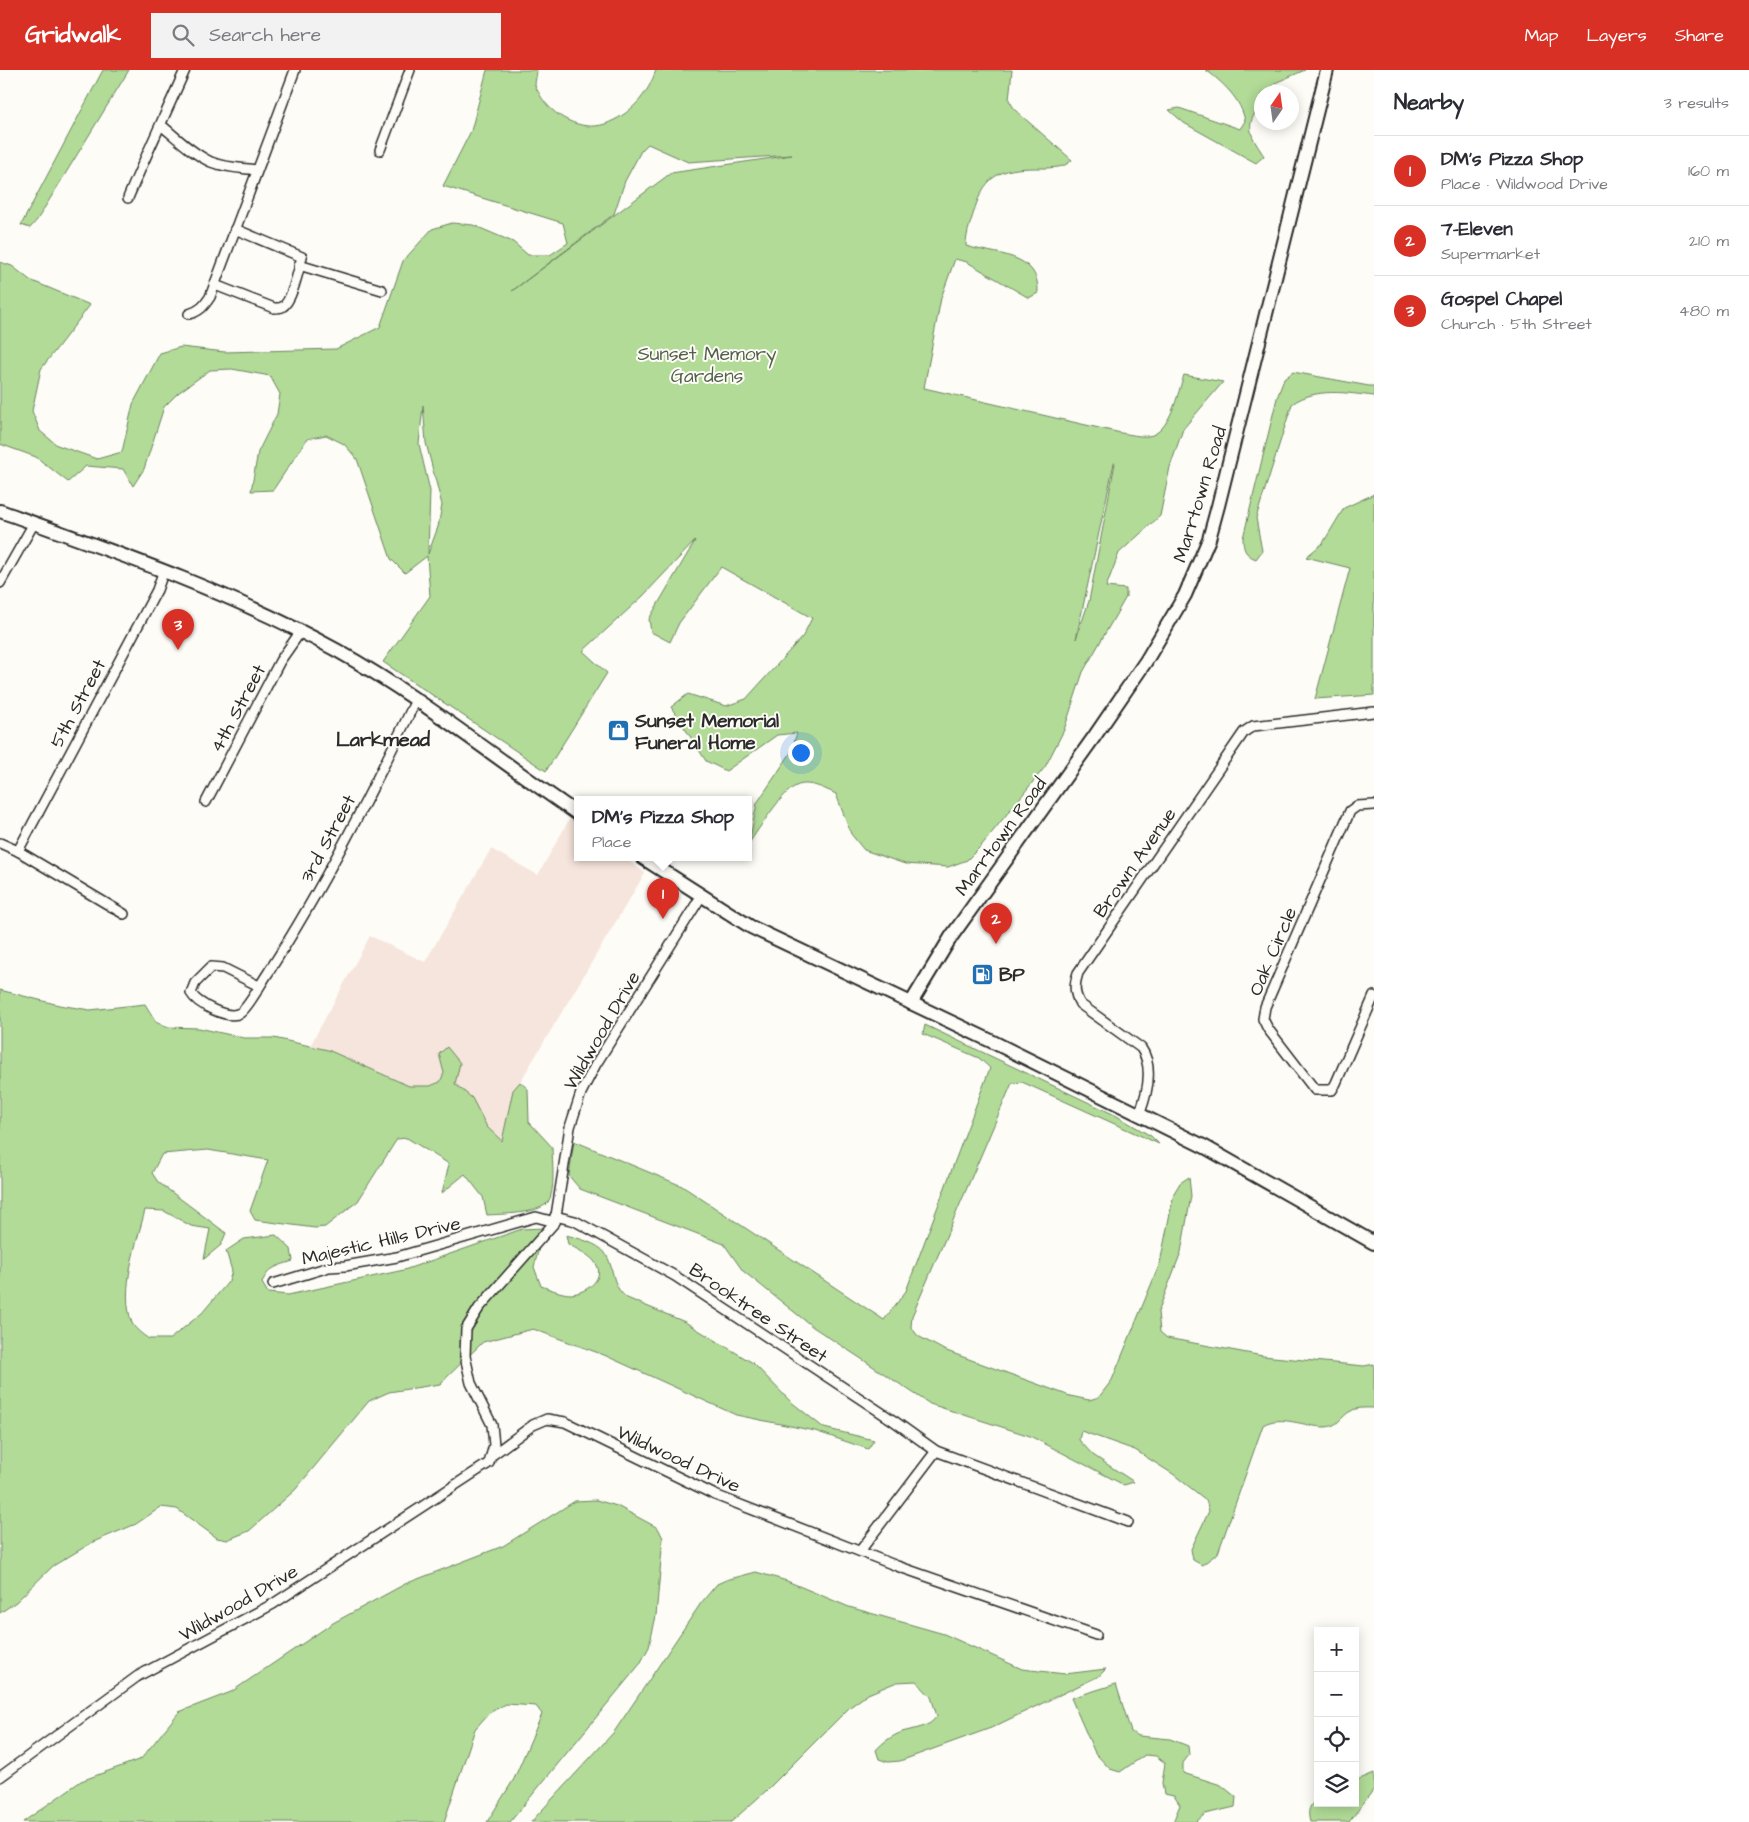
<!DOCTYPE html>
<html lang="en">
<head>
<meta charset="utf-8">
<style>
	body { margin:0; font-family:"Architects Daughter",sans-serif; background:#f2f2f3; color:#2b2b33 }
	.controls { position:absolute; right:15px; bottom:15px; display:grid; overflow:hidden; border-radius:0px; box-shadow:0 2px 12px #0003 }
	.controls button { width:45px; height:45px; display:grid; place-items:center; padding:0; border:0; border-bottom:1px solid #e1e1e2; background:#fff; color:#2b2b33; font:25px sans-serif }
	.compass { position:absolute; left:1254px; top:15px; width:45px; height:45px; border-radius:50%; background:#fff; box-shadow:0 2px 12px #0003; rotate:13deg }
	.you { position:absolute; left:800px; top:682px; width:18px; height:18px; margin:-12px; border:4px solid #fff; border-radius:50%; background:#1a73e8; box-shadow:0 0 0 8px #1a73e833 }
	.badge { display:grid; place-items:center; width:32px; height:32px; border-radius:50%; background:#d93025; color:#fff; font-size:16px; font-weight:700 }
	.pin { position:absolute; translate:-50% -41px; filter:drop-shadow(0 1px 2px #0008) }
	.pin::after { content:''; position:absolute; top:26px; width:18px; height:15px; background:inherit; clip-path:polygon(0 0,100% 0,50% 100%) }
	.popup { position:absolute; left:574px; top:726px; width:178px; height:65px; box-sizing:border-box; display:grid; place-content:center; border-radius:0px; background:#fff; filter:drop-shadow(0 1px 4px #0005); font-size:16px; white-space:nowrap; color:#7c7c81 }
	.popup b { font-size:19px; color:#2b2b33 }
	.popup::after { content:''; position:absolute; left:50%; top:100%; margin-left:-10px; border:10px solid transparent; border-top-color:#fff }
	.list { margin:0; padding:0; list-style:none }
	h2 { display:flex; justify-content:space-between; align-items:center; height:65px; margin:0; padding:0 20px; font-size:21px }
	h2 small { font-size:16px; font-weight:400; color:#7c7c81 }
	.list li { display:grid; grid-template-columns:32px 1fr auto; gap:15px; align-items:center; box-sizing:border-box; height:70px; padding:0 20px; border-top:1px solid #e1e1e2 }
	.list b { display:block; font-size:19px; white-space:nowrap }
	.list p { margin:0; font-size:16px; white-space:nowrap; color:#7c7c81 }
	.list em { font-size:16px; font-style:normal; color:#7c7c81 }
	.icon { flex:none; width:28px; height:28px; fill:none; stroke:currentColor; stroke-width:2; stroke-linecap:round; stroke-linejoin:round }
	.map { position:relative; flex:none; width:1374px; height:1752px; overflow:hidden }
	header { display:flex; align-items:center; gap:30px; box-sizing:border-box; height:70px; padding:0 25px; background:#d93025; color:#fff }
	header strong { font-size:24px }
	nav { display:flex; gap:28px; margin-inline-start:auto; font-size:18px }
	.search { width:350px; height:45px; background:#f2f2f3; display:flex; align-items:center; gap:12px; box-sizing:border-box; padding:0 18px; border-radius:0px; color:#7c7c81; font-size:19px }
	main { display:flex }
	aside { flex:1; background:#fff }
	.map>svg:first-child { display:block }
	.built { fill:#f6e5dc }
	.green { fill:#b1db97; stroke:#6e8361; fill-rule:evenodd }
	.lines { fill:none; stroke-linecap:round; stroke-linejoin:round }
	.street-casing { stroke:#2b2b2b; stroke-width:12 }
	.secondary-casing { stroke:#2b2b2b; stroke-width:16 }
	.street { stroke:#fdfcf7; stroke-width:9 }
	.secondary { stroke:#fdfcf7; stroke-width:12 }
	.labels { text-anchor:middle; stroke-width:4; stroke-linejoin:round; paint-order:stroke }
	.park-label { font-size:19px; fill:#53604b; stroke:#fdfcf7 }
	.street-label { font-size:19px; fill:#2b2b2b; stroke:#fdfcf7 }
	.poi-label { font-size:19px; font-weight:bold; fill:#2b2b2b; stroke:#fdfcf7; text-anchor:start }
	.neighbourhood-label { font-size:20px; font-weight:bold; fill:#2b2b2b; stroke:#fdfcf7 }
</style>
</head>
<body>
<header>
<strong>Gridwalk</strong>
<div class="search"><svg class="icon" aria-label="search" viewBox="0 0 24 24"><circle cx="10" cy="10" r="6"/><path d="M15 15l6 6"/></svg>Search here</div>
<nav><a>Map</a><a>Layers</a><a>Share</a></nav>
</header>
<main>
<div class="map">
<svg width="1374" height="1752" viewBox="0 0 1374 1752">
	<rect width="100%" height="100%" fill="#fdfcf7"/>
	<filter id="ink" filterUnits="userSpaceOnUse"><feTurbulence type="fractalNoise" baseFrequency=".02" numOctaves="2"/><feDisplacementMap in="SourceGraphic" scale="10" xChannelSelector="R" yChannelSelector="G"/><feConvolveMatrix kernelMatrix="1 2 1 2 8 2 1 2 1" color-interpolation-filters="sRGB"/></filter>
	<g filter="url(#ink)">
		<path class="built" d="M570,748L578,754V788H625L645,803L520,1012L513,1020L502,1071L487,1057L472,1028L455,1014L460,993L439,984L444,1003L440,1012L430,1016H409L328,980L310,976L370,866L425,892L491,779L538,805Z"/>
		<g class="green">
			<path d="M103,0H129L37,150L30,158L21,155Z"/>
			<path d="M487,0H537C537,4 535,11 535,15C535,18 539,22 540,25C552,46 581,62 605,54C630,45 648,25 656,0H1012L1009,30L1015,40L1072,90C1063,98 1058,97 1047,98C1012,98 989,97 976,135C972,149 966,162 966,176C994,185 1040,182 1038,223L1029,228L967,192L955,189L941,228L924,318L1121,363C1129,364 1140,367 1148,366C1170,364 1178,322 1184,305L1223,312L1183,359L1170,397L1160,446L1119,483L1106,517L1126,519V527L1083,602L1064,660L1045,697L981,776L967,790L948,797L905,794L864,780L851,764L836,724C825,719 809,710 796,716C781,723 759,759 749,773L757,733L790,684L797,663L777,665L726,701L706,691L671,637L688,624L726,636L746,629L803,566L812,548L721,497L679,553L670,572L651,562L649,549L695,471L643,526L583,581L607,603L546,701L383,592L430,526L427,486L405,503L391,489L357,389L344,374L326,365L307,369L273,420L251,421L258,382L277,344L280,324L270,306L232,299L210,300L178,323L164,337L144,399L133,416L123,399L86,396L68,412L36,387L0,374V192L12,196L30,210L90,235L41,299L32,341L40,361L57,375L97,389L122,382L133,334L160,283L181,277L225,282L336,279L380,257L403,191L432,159L452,153L473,155L513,172L528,185H550L568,173L563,153L443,116L471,61ZM648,74L688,92L792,85L671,103L512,221L614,144L625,111L641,81ZM423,335L426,373L442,435L438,457L428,484L430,421L419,374ZM1115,393L1089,531L1076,569L1114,393Z"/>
			<path d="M1206,0H1305L1275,13L1269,22H1262C1262,33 1259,37 1254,45C1245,61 1256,73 1264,86L1256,93L1184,53L1169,40L1179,38L1240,59L1245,51C1241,29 1223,13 1206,0Z"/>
			<path d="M1293,302L1369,316H1374V326C1346,323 1316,317 1292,334L1256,448L1262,481L1256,489C1245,485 1243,479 1243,468L1277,328L1284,309Z"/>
			<path d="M1374,424V625L1315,629L1350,498L1306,487L1323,473L1344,438Z"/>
			<path d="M0,920L59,935L90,940L145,934L156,952L166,957L199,958L244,968H274L328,980L409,1016H430L440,1012L444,1003L439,984L447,977L460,993L455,1014L472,1028L487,1057L502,1071L513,1020L520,1012L528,1019L529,1052L552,1077C552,1090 556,1121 548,1132C539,1144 502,1144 487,1145L483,1127L465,1104L442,1123L449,1094L407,1068L397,1069L358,1131L325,1157L315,1158L255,1150L250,1141L268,1090L208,1080L162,1084L152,1103L158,1112L226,1163L221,1175L204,1189L210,1159L191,1156L164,1141L145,1140C137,1173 119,1220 132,1253C135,1259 143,1265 149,1269H170L202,1243L229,1211L232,1201L226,1181L244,1169L276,1165L291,1179L293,1191C278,1196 268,1197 262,1213L268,1223L288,1225L404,1200L522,1159L544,1158L534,1197L541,1216C550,1219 562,1224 571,1224C587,1223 608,1207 594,1191C588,1184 576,1179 568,1174L566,1165C577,1168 598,1173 605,1183C615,1197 610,1215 627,1228L685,1252L753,1293L790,1331L824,1358L874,1370L868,1379L815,1361L736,1345L604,1285L533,1259L483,1272L440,1314L389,1322L369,1331L295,1420L249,1461L227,1470L217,1468L177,1439L161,1437L136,1454L93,1472L53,1496L16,1532L0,1543Z"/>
			<path d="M925,955L1115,1045L1151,1066L1159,1074L1022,1012L1012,1013L912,1246L911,1257L918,1266L944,1280L1070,1326L1089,1330L1099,1327L1112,1310L1160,1193L1174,1123L1180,1113L1189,1107L1191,1126L1181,1182L1158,1242L1160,1262L1167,1268L1263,1286L1364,1296L1374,1294V1338C1367,1338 1357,1337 1351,1341C1341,1346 1338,1357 1325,1357C1305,1357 1281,1344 1263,1355L1218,1483L1202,1495L1193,1490L1191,1479L1209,1441L1206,1430L1173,1404L1135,1380L1081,1361L1079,1370L1093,1385L1134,1412L1124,1415L1030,1366L930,1334L813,1257L743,1201L724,1174L580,1119L569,1106L574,1071L682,1116L884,1250L906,1221L990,998L979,988L923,964Z"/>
			<path d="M596,1430L617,1436L658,1458L663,1468L656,1546L649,1577L640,1594L510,1752H487L514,1709L542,1644L536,1636L506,1634L489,1643L475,1659L444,1752H23L81,1711L141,1689L179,1642L231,1622L333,1553L405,1514L503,1476L575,1431Z"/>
			<path d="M756,1502L787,1511L849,1537L944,1564L1022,1599L1065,1604L1106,1599L1099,1606L991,1658L900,1691L888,1692L879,1689L876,1680C883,1672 892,1666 902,1662C916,1658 929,1658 937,1646L931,1627L916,1611L897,1612L868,1624L850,1637L767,1720L731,1752H531L614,1662L701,1533L717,1514L726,1510Z"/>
			<path d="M1116,1614L1131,1662L1139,1666L1170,1669L1188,1676L1189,1685L1183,1693V1703L1221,1715L1236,1727L1235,1737L1205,1744L1196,1752H1173L1180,1735L1174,1726L1164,1724L1162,1713L1165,1693L1156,1686L1145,1685L1120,1702L1110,1699L1095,1683L1071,1628Z"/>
			<path d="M1374,1703V1719L1349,1752H1310C1307,1741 1309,1735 1318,1728V1733H1355V1711Z"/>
		</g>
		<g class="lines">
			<defs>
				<g id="street">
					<path d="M161,55C177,68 193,84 211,92C226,98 242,98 257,100"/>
					<path d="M380,80L410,0"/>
					<path d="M128,128C146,85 166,43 185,0"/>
					<path d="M299,195L382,220"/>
					<path d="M215,215L274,238C277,238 280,238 282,237C292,232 299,198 302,187L235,159"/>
					<path d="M189,244C200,241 204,236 210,227L295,0"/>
					<path d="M0,513L34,453"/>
					<path d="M206,732L280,591L301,561"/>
					<path d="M1374,735L1357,736L1350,741L1265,937L1263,949L1268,959L1315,1020H1332L1336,1013L1374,926"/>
					<path d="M0,773L18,781L124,844"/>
					<path d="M18,781L157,520L164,500"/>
					<path d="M259,916L223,898L211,897L195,913L191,923C197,934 228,950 240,943C249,937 261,913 268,903C324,816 371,723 416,630"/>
					<path d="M1139,1045C1147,1025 1154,997 1141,978L1080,934C1074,923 1074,915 1078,903L1244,662L1253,656L1374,642"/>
					<path d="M555,1146L575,1151L675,1206L894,1351L936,1381L1128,1452"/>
					<path d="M273,1214L329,1197L345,1196L397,1187L536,1147L555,1152"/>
					<path d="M491,1386L533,1355L547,1349L565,1352L715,1425L897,1496L1096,1565"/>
					<path d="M860,1481L936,1381"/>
					<path d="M0,1707L138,1606L273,1534L489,1393L494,1375L492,1355L471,1313L465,1286L466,1259L479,1238L555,1152L570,1057L581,1023L596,994L702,825"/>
				</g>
				<g id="secondary">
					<path d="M0,441C115,482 231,522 338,581C422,628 498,690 578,744"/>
					<path d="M643,788L751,857L991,971L1205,1077L1374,1173"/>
					<path d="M911,933L951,867L1094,667L1146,591L1185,525L1209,469L1218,436L1327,0"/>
				</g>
			</defs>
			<use href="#street" class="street-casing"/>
			<use href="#secondary" class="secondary-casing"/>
			<use href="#street" class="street"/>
			<use href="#secondary" class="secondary"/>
		</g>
	</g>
	<defs>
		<symbol id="shop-square" viewBox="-11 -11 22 22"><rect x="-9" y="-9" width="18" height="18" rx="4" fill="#1f6fb2" stroke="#fdfcf7"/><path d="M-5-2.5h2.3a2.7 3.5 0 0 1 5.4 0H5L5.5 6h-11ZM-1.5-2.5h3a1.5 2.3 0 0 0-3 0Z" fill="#fff"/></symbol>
		<symbol id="fuel-square" viewBox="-11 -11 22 22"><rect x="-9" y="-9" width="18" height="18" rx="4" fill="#1f6fb2" stroke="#fdfcf7"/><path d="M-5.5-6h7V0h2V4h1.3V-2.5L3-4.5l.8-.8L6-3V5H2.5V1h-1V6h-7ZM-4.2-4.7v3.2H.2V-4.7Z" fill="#fff"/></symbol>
	</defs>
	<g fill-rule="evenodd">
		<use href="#shop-square" x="606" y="648" width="25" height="25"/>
		<use href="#fuel-square" x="970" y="892" width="25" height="25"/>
	</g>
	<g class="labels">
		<g class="park-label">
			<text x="707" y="290">Sunset Memory<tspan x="707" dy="22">Gardens</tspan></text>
		</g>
		<g class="street-label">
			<text transform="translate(1199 424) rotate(-73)" y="7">Marrtown Road</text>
			<text transform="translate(77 633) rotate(-62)" y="7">5th Street</text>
			<text transform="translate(237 638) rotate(-62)" y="7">4th Street</text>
			<text transform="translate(1000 766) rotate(-54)" y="7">Marrtown Road</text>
			<text transform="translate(327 768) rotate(-62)" y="7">3rd Street</text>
			<text transform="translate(1134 792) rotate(-55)" y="7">Brown Avenue</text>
			<text transform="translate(1272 881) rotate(-67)" y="7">Oak Circle</text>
			<text transform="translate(601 960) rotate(-60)" y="7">Wildwood Drive</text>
			<text transform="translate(381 1170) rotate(-13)" y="7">Majestic Hills Drive</text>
			<text transform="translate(759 1242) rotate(34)" y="7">Brooktree Street</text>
			<text transform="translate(679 1388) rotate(25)" y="7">Wildwood Drive</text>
			<text transform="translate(238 1532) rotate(-30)" y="7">Wildwood Drive</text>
		</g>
		<g class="poi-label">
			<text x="635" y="657">Sunset Memorial<tspan x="635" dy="22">Funeral Home</tspan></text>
			<text x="999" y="911">BP</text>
		</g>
		<g class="neighbourhood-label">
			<text x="383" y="676">Larkmead</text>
		</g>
	</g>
</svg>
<div class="controls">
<button>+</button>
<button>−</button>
<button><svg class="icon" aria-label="locate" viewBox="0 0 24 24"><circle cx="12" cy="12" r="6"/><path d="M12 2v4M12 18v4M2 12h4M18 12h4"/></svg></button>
<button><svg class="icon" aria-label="layers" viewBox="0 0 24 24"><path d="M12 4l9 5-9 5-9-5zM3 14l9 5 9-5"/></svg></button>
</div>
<svg class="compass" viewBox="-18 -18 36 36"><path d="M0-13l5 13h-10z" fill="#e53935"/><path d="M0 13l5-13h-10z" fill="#7c7c81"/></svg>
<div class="you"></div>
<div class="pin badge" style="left:663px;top:849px">1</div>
<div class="popup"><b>DM's Pizza Shop</b>Place</div>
<div class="pin badge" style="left:996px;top:874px">2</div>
<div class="pin badge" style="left:178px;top:580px">3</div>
</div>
<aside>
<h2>Nearby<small>3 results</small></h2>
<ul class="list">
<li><span class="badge">1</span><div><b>DM's Pizza Shop</b><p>Place · Wildwood Drive</p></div><em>160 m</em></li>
<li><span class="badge">2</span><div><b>7-Eleven</b><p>Supermarket</p></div><em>210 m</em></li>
<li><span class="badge">3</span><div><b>Gospel Chapel</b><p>Church · 5th Street</p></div><em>480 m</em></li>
</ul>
</aside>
</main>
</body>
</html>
